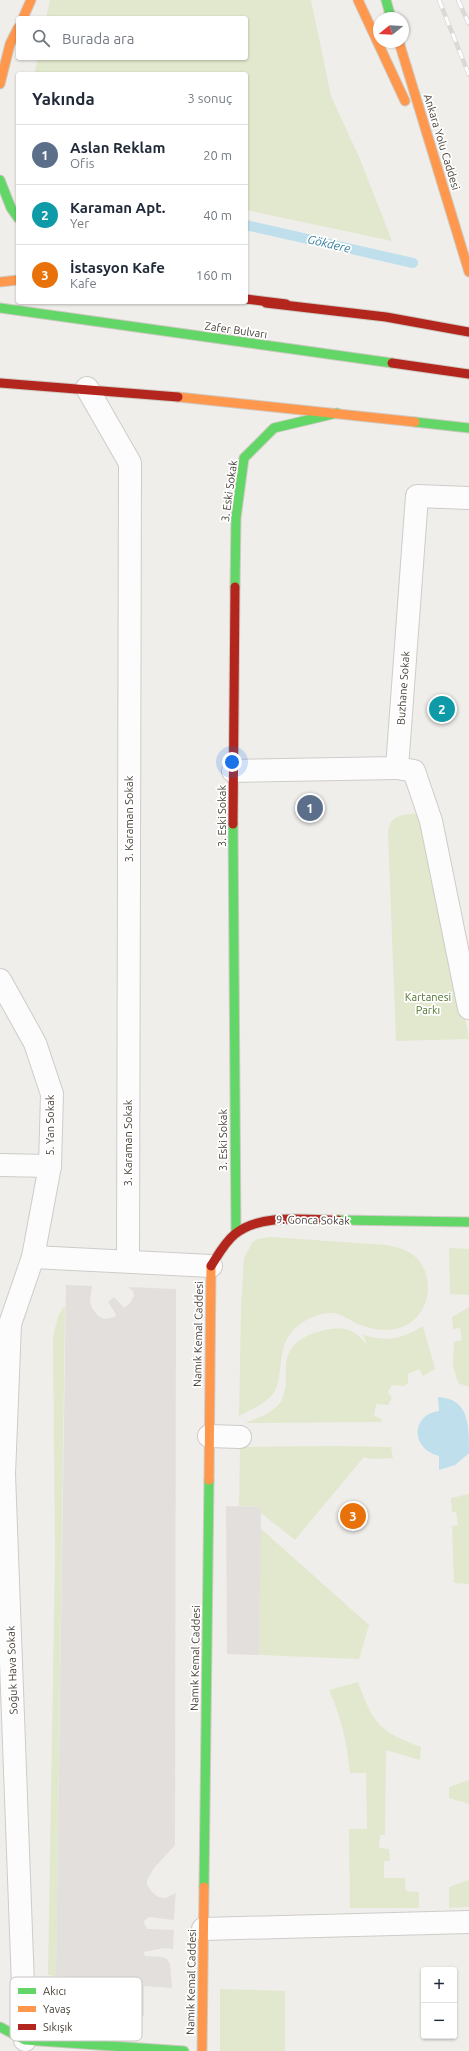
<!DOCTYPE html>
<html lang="tr">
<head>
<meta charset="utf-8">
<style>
	body { margin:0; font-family:Ubuntu,sans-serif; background:#f6f6f7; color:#1f2937 }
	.controls { position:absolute; right:12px; bottom:12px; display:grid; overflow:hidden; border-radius:4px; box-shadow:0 1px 3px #0004 }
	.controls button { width:36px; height:36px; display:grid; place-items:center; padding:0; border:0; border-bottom:1px solid #e0e1e3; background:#fff; color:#1f2937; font:20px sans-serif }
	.compass { position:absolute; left:373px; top:12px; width:36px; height:36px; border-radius:50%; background:#fff; box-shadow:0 1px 3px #0004; rotate:252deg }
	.you { position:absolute; left:232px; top:762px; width:14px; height:14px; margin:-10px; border:3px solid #fff; border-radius:50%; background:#1a73e8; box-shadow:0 0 0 6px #1a73e833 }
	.badge { display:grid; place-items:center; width:26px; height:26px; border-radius:50%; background:#827c76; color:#fff; font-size:13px; font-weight:700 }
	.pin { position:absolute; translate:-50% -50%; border:2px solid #fff; box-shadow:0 1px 4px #0006 }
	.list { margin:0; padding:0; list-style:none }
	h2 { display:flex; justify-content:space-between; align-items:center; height:52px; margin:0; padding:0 16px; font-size:17px }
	h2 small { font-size:13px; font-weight:400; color:#747a83 }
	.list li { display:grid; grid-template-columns:26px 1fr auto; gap:12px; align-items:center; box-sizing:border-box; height:60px; padding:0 16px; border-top:1px solid #e0e1e3 }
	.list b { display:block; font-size:15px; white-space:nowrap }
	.list p { margin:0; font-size:13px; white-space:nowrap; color:#747a83 }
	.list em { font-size:13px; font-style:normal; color:#747a83 }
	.icon { flex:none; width:22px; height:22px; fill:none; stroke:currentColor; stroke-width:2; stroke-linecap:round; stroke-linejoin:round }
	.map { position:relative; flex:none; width:469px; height:2051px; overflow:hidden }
	.search { position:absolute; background:#fff; box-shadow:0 1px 3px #0004; left:16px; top:16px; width:232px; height:44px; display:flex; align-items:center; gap:10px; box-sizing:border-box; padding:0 14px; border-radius:4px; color:#747a83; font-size:15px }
	.panel { position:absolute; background:#fff; box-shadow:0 1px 3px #0004; left:16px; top:72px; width:232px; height:232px; border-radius:4px }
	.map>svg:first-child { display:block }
	.green { fill:#e1e8cd }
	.parking { fill:#e2dfdc }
	.water { fill:#bedfeb }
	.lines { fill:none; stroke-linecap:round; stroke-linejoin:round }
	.stream { stroke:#bedfeb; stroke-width:10 }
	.street-casing { stroke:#ceccc9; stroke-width:24 }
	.fast-casing { stroke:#cfcac2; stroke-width:11 }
	.slow-casing { stroke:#cfcac2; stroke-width:11 }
	.jam-casing { stroke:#cfcac2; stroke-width:11 }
	.street { stroke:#fdfcfc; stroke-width:22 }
	.fast { stroke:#63d668; stroke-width:9 }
	.slow { stroke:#ff974d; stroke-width:9 }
	.jam { stroke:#b3261e; stroke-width:9 }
	.rail-casing { stroke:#d9d9d8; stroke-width:4.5 }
	.rail { stroke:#fff; stroke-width:3; stroke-dasharray:9; stroke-linecap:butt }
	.labels { text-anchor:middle; stroke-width:3.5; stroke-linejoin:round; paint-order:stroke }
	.street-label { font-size:11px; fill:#463e37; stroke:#fff }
	.park-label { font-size:11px; fill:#52742e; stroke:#fff }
	.water-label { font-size:12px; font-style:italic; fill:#347d9c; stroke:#fff }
	.key { fill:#fff; stroke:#c8c5c3; stroke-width:1 }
	.key-label { font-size:11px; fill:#463e37 }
</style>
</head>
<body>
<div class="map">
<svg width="469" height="2051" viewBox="0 0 469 2051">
	<rect width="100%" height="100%" fill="#f0eeeb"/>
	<g class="green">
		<path d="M50,0H311L331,96L360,159L392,241L246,210V74H34L38,58H246V18H46Z"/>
		<path d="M418,813L430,831L469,1039L396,1041L388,833C391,813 401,816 418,813Z"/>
		<path d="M270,1237L387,1245C395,1247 403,1248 410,1253C434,1268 434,1306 410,1323C395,1333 374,1331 358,1324C349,1320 342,1314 333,1313C322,1312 307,1318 299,1325C273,1344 286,1376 273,1394C265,1404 250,1410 239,1416L241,1308L244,1258L252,1243L257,1239Z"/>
		<path d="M449,1248L469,1249V1295L450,1294Z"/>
		<path d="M65,1305L56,1976L48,1975L55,1556L53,1337L58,1316Z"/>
		<path d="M469,1307V1387L458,1383L453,1365L454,1342L462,1340L460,1328L453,1329L452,1317Z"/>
		<path d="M423,1326L435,1369L423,1376L419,1369L408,1374V1383L404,1386L392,1385L388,1392L392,1398L388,1405L376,1404L374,1416L382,1419L381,1422L245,1423C257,1418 271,1414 279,1404C283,1400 283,1394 285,1389C287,1381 285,1373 286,1365C288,1340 310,1333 330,1329C347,1326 357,1332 367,1345L363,1335C388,1342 402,1339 423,1326Z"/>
		<path d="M335,1446L391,1447L393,1458L371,1459L364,1457L295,1540L261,1513V1507L239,1506L240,1447Z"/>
		<path d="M469,1494V1584L454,1583L452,1526L458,1525L456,1512H452L451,1498Z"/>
		<path d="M260,1528L369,1625L359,1659L259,1655Z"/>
		<path d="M358,1682C373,1724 380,1732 421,1747L420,1760L386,1750L385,1835H380L379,1848L389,1849L390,1861H384V1878H405L406,1891L419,1892V1908H350L349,1829H367L366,1773H350C347,1743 341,1716 329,1690Z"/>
		<path d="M469,1780V1804L449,1798V1787Z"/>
		<path d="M469,1880V1907L449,1908V1887Z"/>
		<path d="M220,1989L285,1991V2051H220Z"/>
	</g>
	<g class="parking">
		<path d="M66,1285L92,1286L90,1301L92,1308L98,1316L105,1319L115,1317L116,1314L108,1302L114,1297L124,1308L130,1303L134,1296L133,1291L128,1287L176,1289L175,1845L154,1868L147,1880V1885L152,1892L158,1897L165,1898L176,1893L175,1902L174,1920L149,1917L144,1921V1923L147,1929L174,1930L173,1949L164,1948L144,1952L145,1956L162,1957L167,1959L170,1964L172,1988L144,1986V2016H97L98,1978L56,1976Z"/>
		<path d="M226,1506L261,1507L259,1655L227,1654Z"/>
	</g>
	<path class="water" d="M438,1397C469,1399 469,1423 469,1453L455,1465L439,1470V1456C409,1448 412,1414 439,1411Z"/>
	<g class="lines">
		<path class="stream" d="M246,225L413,263"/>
		<defs>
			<g id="street">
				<path d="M87,388L130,463L128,1261"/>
				<path d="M397,768L414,771L431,821L469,1008"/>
				<path d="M233,771L397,768L417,496L469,498"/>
				<path d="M0,980L35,1043L52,1094L50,1166L33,1257L10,1324L4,1474L25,2040"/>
				<path d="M0,1165L50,1166"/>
				<path d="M33,1257L211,1266"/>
				<path d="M209,1436L240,1437"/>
				<path d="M203,1929L469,1922"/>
			</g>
			<g id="fast">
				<path d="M386,0L391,18"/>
				<path d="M0,180L11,208L18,218"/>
				<path d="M0,308L392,363"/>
				<path d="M415,422L469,428"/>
				<path d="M235,587L236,518L244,458L274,428L337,413"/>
				<path d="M233,824L236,1233"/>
				<path d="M338,1220L469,1222"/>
				<path d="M204,1887L209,1480"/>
				<path d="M0,2027L25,2040L184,2051"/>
			</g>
			<g id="slow">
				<path d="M358,0L405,101"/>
				<path d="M23,18L31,0"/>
				<path d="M399,42L469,272"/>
				<path d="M0,84L10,44L18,28"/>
				<path d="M0,282L18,280"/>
				<path d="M178,397L415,422"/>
				<path d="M209,1480L211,1266"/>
				<path d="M202,2051L204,1887"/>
			</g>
			<g id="jam">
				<path d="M246,299L286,304"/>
				<path d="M266,303L386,317L469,332"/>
				<path d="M392,363L469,374"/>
				<path d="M0,383L178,397"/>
				<path d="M233,824L235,587"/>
				<path d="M211,1266C218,1255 225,1242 235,1234C261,1213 306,1220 338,1220"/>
			</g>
		</defs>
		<use href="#street" class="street-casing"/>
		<use href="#fast" class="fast-casing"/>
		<use href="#slow" class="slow-casing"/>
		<use href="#jam" class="jam-casing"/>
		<use href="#street" class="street"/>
		<use href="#fast" class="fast"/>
		<use href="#slow" class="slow"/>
		<use href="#jam" class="jam"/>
		<defs>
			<g id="rail">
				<path d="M439,0L469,75"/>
				<path d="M458,0L469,24"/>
			</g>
		</defs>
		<use href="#rail" class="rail-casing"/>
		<use href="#rail" class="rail"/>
	</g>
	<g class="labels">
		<g class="street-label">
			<text transform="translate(442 142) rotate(73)" y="4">Ankara Yolu Caddesi</text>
			<text transform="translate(236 330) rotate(8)" y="4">Zafer Bulvarı</text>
			<text transform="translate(229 491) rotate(-82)" y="4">3. Eski Sokak</text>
			<text transform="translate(403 688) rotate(-86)" y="4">Buzhane Sokak</text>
			<text transform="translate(222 816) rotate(-90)" y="4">3. Eski Sokak</text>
			<text transform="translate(129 819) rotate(-90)" y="4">3. Karaman Sokak</text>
			<text transform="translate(50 1125) rotate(-90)" y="4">5. Yan Sokak</text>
			<text transform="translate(223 1140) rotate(-90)" y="4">3. Eski Sokak</text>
			<text transform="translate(128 1143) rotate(-90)" y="4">3. Karaman Sokak</text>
			<text transform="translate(313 1220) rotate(1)" y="4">9. Gonca Sokak</text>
			<text transform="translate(198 1334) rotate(-89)" y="4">Namık Kemal Caddesi</text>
			<text transform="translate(195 1658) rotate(-89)" y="4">Namık Kemal Caddesi</text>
			<text transform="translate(12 1670) rotate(-92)" y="4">Soğuk Hava Sokak</text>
			<text transform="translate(191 1982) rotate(-89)" y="4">Namık Kemal Caddesi</text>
		</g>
		<g class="park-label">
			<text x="428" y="1001">Kartanesi<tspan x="428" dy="13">Parkı</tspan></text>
		</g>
		<g class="water-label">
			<text transform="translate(329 244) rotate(13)" y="4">Gökdere</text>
		</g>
	</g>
	<rect x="10" y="1977" width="132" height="64" rx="6" class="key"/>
	<rect x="18" y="1988" width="18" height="6" fill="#63d668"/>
	<rect x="18" y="2006" width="18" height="6" fill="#ff974d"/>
	<rect x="18" y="2024" width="18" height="6" fill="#b3261e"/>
	<g class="key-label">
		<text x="43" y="1995">Akıcı</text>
		<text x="43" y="2013">Yavaş</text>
		<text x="43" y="2031">Sıkışık</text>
	</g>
</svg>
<div class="controls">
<button>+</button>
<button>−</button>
</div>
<svg class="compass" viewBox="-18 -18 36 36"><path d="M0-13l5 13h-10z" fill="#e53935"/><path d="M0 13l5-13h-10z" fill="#747a83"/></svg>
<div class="you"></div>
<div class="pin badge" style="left:310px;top:808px;background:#5c6f8a">1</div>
<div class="pin badge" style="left:442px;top:709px;background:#0f9aa8">2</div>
<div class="pin badge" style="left:353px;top:1516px;background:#e8710a">3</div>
<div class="search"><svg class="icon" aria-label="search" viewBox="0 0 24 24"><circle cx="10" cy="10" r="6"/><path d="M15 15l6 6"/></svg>Burada ara</div>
<section class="panel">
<h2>Yakında<small>3 sonuç</small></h2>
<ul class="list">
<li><span class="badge" style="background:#5c6f8a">1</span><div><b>Aslan Reklam</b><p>Ofis</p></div><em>20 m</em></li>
<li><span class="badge" style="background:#0f9aa8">2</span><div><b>Karaman Apt.</b><p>Yer</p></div><em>40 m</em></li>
<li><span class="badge" style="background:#e8710a">3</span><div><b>İstasyon Kafe</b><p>Kafe</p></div><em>160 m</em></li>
</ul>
</section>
</div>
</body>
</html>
